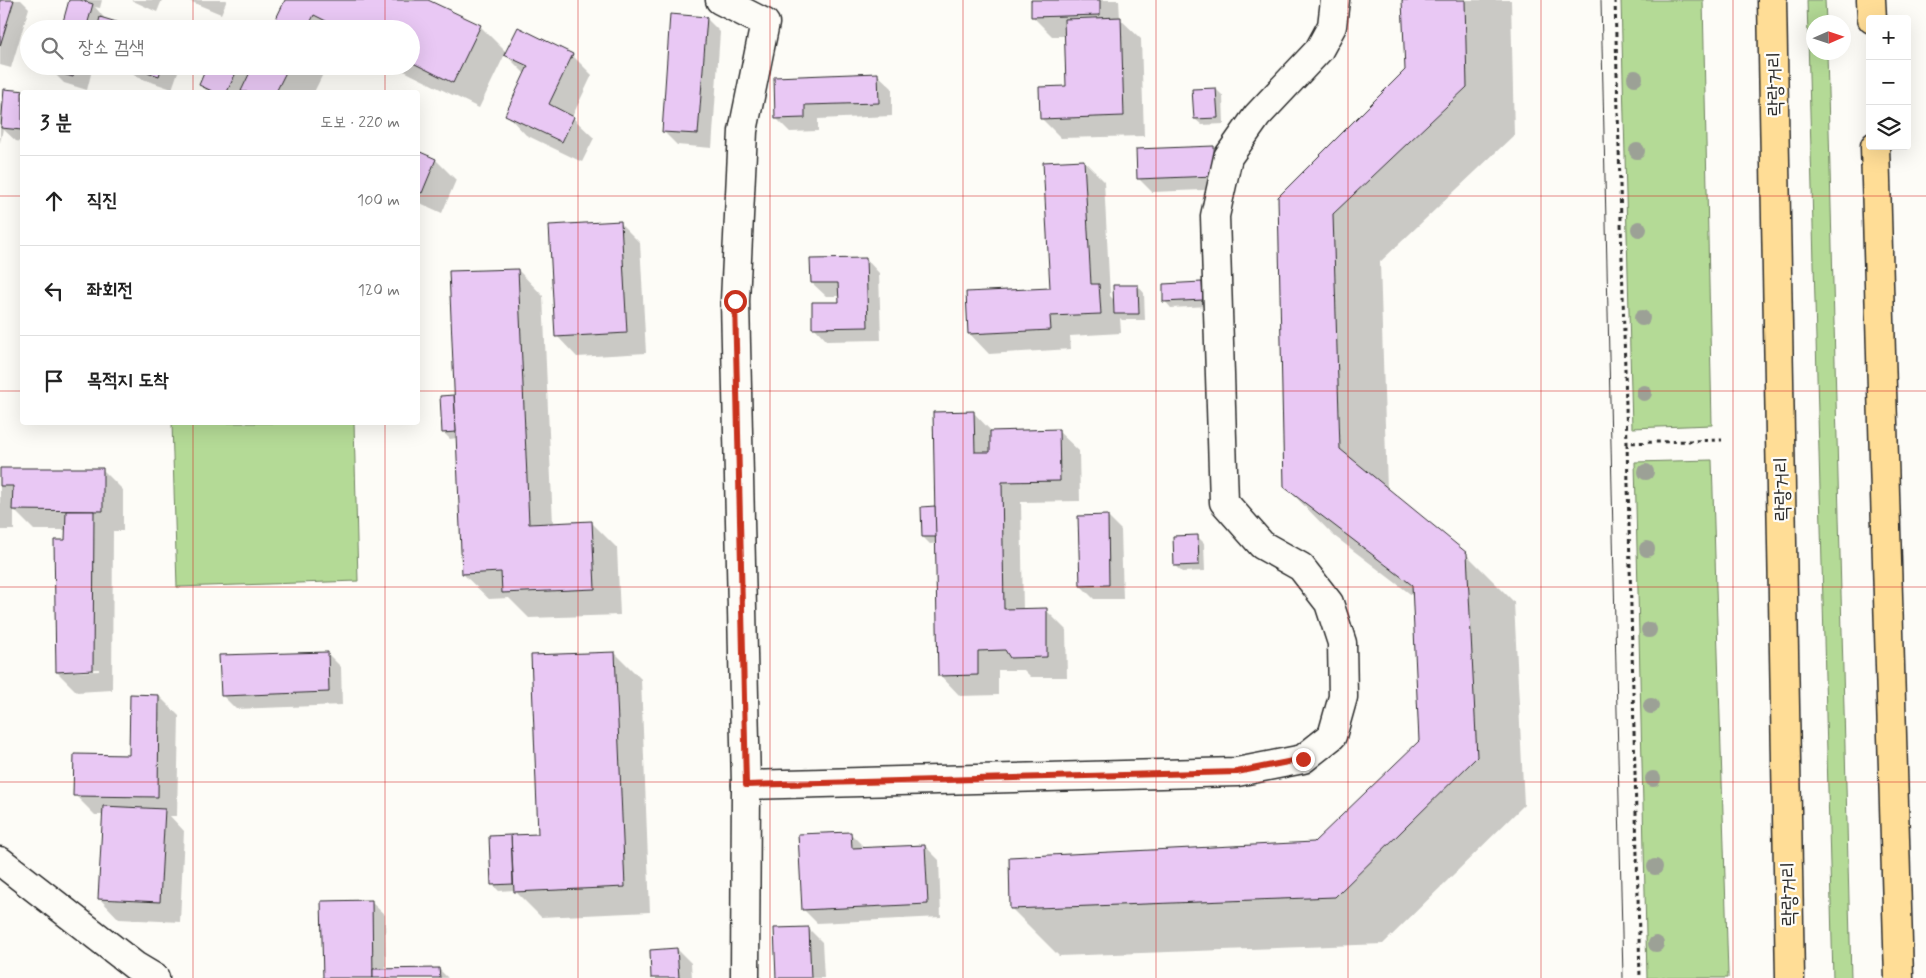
<!DOCTYPE html>
<html lang="ko">
<head>
<meta charset="utf-8">
<style>
	body { margin:0; font-family:Mynerve,"Poor Story",sans-serif; background:#f6f6f6; color:#222 }
	.controls { position:absolute; right:15px; top:15px; display:grid; overflow:hidden; border-radius:5px; box-shadow:0 5px 20px #0002 }
	.controls button { width:45px; height:45px; display:grid; place-items:center; padding:0; border:0; border-bottom:1px solid #e0e0e0; background:#fff; color:#222; font:25px sans-serif }
	.compass { position:absolute; left:1806px; top:15px; width:45px; height:45px; border-radius:50%; background:#fff; box-shadow:0 5px 20px #0002; rotate:87deg }
	.stop { position:absolute; width:15px; height:15px; margin:-11px; border:4px solid #c8321e; border-radius:50%; background:#fff }
	.stop.end { background:#c8321e; border-color:#fff; box-shadow:0 1px 5px #0008 }
	.list { margin:0; padding:0; list-style:none }
	h2 { display:flex; justify-content:space-between; align-items:center; height:65px; margin:0; padding:0 20px; font-size:21px }
	h2 small { font-size:16px; font-weight:400; color:#767676 }
	.list li { display:grid; grid-template-columns:32px 1fr auto; gap:15px; align-items:center; box-sizing:border-box; height:90px; padding:0 20px; border-top:1px solid #e0e0e0 }
	.list b { display:block; font-size:19px; white-space:nowrap }
	.list em { font-size:16px; font-style:normal; color:#767676 }
	.icon { flex:none; width:28px; height:28px; fill:none; stroke:currentColor; stroke-width:2; stroke-linecap:round; stroke-linejoin:round }
	.map { position:relative; flex:none; width:1926px; height:978px; overflow:hidden }
	.search { position:absolute; background:#fff; box-shadow:0 5px 20px #0002; left:20px; top:20px; width:400px; height:55px; display:flex; align-items:center; gap:12px; box-sizing:border-box; padding:0 18px; border-radius:28px; color:#767676; font-size:19px }
	.panel { position:absolute; background:#fff; box-shadow:0 5px 20px #0002; left:20px; top:90px; width:400px; height:335px; border-radius:5px }
	.map>svg:first-child { display:block }
	.green { fill:#b4da96; stroke:#708260 }
	.shadow { fill:#0003; fill-rule:evenodd }
	.building { fill:#e9c8f4; stroke:#2b2b2b }
	.lines { fill:none; stroke-linecap:round; stroke-linejoin:round }
	.street-casing { stroke:#2b2b2b; stroke-width:31 }
	.primary-casing { stroke:#2b2b2b; stroke-width:31 }
	.path { stroke:#2b2b2b; stroke-width:3; stroke-dasharray:4 4; stroke-linecap:butt }
	.street { stroke:#fdfcf7; stroke-width:28 }
	.primary { stroke:#ffdd96; stroke-width:28 }
	.tram { stroke:#2b2b2b; stroke-width:1 }
	.tree { fill:#9ca196 }
	.route { stroke:#c8321e; stroke-width:6 }
	.grid { fill:none; stroke:#d62828; stroke-width:1; stroke-opacity:0.55 }
	.labels { text-anchor:middle; stroke-width:4.5; stroke-linejoin:round; paint-order:stroke }
	.street-label { font-size:20px; fill:#2b2b2b; stroke:#fdfcf7 }
</style>
</head>
<body>
<div class="map">
<svg width="1926" height="978" viewBox="0 0 1926 978">
	<rect width="100%" height="100%" fill="#fdfcf7"/>
	<filter id="ink" filterUnits="userSpaceOnUse"><feTurbulence type="fractalNoise" baseFrequency=".02" numOctaves="2"/><feDisplacementMap in="SourceGraphic" scale="10" xChannelSelector="R" yChannelSelector="G"/><feConvolveMatrix kernelMatrix="1 2 1 2 8 2 1 2 1" color-interpolation-filters="sRGB"/></filter>
	<g filter="url(#ink)">
		<g class="green">
			<path d="M1621,0H1703L1712,425L1632,428Z"/>
			<path d="M1807,0H1825L1826,22H1814V52L1827,53L1851,978H1833Z"/>
			<path d="M172,423H354L358,581L177,587Z"/>
			<path d="M1712,460L1728,974V978H1647L1635,462Z"/>
		</g>
		<g class="shadow">
			<path d="M0,0H21L29,8L11,68L0,65Z"/>
			<path d="M69,0H102L100,8L95,7L106,20L137,29H62L70,0Z"/>
			<path d="M131,0H162L157,12Z"/>
			<path d="M187,0H227L221,14Z"/>
			<path d="M286,0H426L480,26L507,53L572,55L592,75L572,117L594,138L582,162L526,135L506,114L525,74L505,54L479,108L394,66H411V29H272Z"/>
			<path d="M1032,0H1119L1120,19L1141,39L1144,136L1061,138L1041,118L1067,87L1066,36H1052L1032,16Z"/>
			<path d="M1403,0H1511L1514,135L1380,262L1387,490L1466,554L1514,602L1524,805L1383,944L1059,956L1011,908L1314,843L1421,742L1413,596L1333,535L1285,486L1279,198L1407,70Z"/>
			<path d="M706,18L720,32L712,148L677,145L663,131Z"/>
			<path d="M52,66H93L87,90L64,83L51,70Z"/>
			<path d="M126,66H180L172,89L137,77Z"/>
			<path d="M209,66H327L314,92H208L200,84Z"/>
			<path d="M878,75L892,88V116L818,119V131L790,132L776,118L775,78Z"/>
			<path d="M1216,89L1223,96L1224,124L1202,125L1195,119Z"/>
			<path d="M5,91L24,92H22V142L16,141L3,129L0,143V104L4,107Z"/>
			<path d="M1213,147L1227,161L1228,189L1152,192L1139,179Z"/>
			<path d="M418,152L436,160L456,180L442,213L418,202Z"/>
			<path d="M1084,161L1104,181L1110,296L1115,301L1138,286L1144,293L1145,320H1122L1120,318L1121,333L1070,336L1071,349L989,354L969,333L1051,289Z"/>
			<path d="M620,223L640,243L646,353L577,357L557,336Z"/>
			<path d="M866,259L879,273L881,340L827,341L814,327L840,303V296H826L812,283Z"/>
			<path d="M518,270L543,296L553,524L591,522L617,548L620,615L529,618L509,598L489,599L463,574L457,438L450,439L443,432L441,397L455,396Z"/>
			<path d="M1202,283L1208,290L1209,306L1171,308L1165,301Z"/>
			<path d="M973,412L992,432L1058,431L1079,451L1080,501L1021,502L1023,610H1046L1066,630L1067,677H1031L1024,670H998V695L960,696L940,675L937,543L930,544L923,537L936,508Z"/>
			<path d="M0,469L103,470L123,490V531H113L112,690L77,692L57,672L67,530H34L14,510V530H0ZM99,669V671L75,672V670Z"/>
			<path d="M1107,516L1121,530L1123,599H1094L1081,586Z"/>
			<path d="M1197,536L1204,543L1205,571L1182,572L1175,566Z"/>
			<path d="M327,653L341,667L342,705L236,709L222,695Z"/>
			<path d="M615,653L641,679L650,912L541,917L514,890L499,891L493,885L491,837L539,835Z"/>
			<path d="M159,696L179,716L177,816H170L184,831L180,922L119,919L99,898L104,815H95L75,795L130,757Z"/>
			<path d="M850,833L864,847V849L925,846L939,860L941,917L817,923L803,909Z"/>
			<path d="M371,902L385,915L386,970L439,969L448,978H324Z"/>
			<path d="M808,928L822,942L824,978H777Z"/>
			<path d="M677,949L691,963L692,978H653Z"/>
		</g>
		<g class="building">
			<path d="M0,0H14L0,46Z"/>
			<path d="M69,0H80L93,4L86,29H61Z"/>
			<path d="M285,0H428L481,25L453,83L411,62V29H342L314,15L307,29H271Z"/>
			<path d="M1031,0H1100V15L1031,17Z"/>
			<path d="M1402,0H1465L1467,87L1333,214L1340,449L1467,553L1477,757L1335,897L1010,909L1009,857L1314,842L1419,741L1412,585L1284,487L1278,197L1405,70Z"/>
			<path d="M670,14L707,17L698,134L662,132Z"/>
			<path d="M100,17L133,27V26L143,29H97Z"/>
			<path d="M1121,17L1124,116L1040,119L1039,87L1066,86L1064,19Z"/>
			<path d="M229,20L248,29H225Z"/>
			<path d="M518,27L573,54L549,104L574,117L562,142L505,115L528,66L504,55Z"/>
			<path d="M50,66H76L73,77L49,70Z"/>
			<path d="M129,66H162L159,76Z"/>
			<path d="M207,66H239L227,92H214L199,85Z"/>
			<path d="M253,66H289L276,92H243L241,91Z"/>
			<path d="M878,73L879,103L805,105V118L775,119L774,77Z"/>
			<path d="M1216,88L1218,118L1194,119L1192,89Z"/>
			<path d="M4,89L37,92H22V130L1,128Z"/>
			<path d="M1214,146L1215,176L1137,179L1136,149Z"/>
			<path d="M418,151L436,159L422,193L418,191Z"/>
			<path d="M1084,160L1091,284H1099L1101,314L1050,316L1051,330L968,334L966,292L1050,288L1043,162Z"/>
			<path d="M621,221L627,333L555,337L549,225Z"/>
			<path d="M866,258L868,327L812,328V302H839L838,283H811L810,259Z"/>
			<path d="M518,269L529,524L592,521L595,589L502,593L501,572L462,574L449,271Z"/>
			<path d="M1202,282L1203,300L1163,302V284Z"/>
			<path d="M1113,285H1138L1139,314H1114Z"/>
			<path d="M454,395L456,432L442,433L440,396Z"/>
			<path d="M974,411L975,452H990V431L1059,429L1060,481L1002,482L1004,609L1047,608V657L1010,658L1005,650L978,651V675L938,676L933,412Z"/>
			<path d="M0,468H103V511L12,510L13,486H0Z"/>
			<path d="M935,506L936,537H922L921,507Z"/>
			<path d="M66,511H94L93,670L56,672L54,540H65Z"/>
			<path d="M1108,515L1109,585L1080,586L1078,516Z"/>
			<path d="M1198,535L1199,565L1174,566L1173,536Z"/>
			<path d="M328,652L329,692L221,696L219,655Z"/>
			<path d="M615,652L625,887L514,892L511,835L538,834L531,655Z"/>
			<path d="M130,694L159,695L158,797L73,796L74,754L129,755Z"/>
			<path d="M103,806L165,809L160,902L98,899Z"/>
			<path d="M851,832L852,848L925,845L928,904L802,910L798,834Z"/>
			<path d="M511,835L513,884L491,885L489,836Z"/>
			<path d="M372,900L373,978H323L321,901Z"/>
			<path d="M809,927L811,978H776L774,928Z"/>
			<path d="M677,948L679,978H651L650,950Z"/>
			<path d="M439,968L440,978H373V969Z"/>
		</g>
		<g class="lines">
			<defs>
				<g id="street">
					<path d="M720,0L765,23L743,131L735,301L746,785L745,978"/>
					<path d="M746,785L1237,772L1303,759L1332,736L1343,697L1342,643L1329,603L1301,567L1262,545L1224,502L1215,216L1228,157L1257,116L1319,50L1332,26L1335,0"/>
					<path d="M0,861L135,966L155,978"/>
				</g>
				<g id="primary">
					<path d="M1772,0L1790,978"/>
					<path d="M1871,0L1872,19"/>
					<path d="M1875,146L1899,978"/>
				</g>
			</defs>
			<use href="#street" class="street-casing"/>
			<use href="#primary" class="primary-casing"/>
			<g class="path">
				<path d="M1615,0L1627,443L1722,440"/>
				<path d="M1627,443L1640,978"/>
			</g>
			<use href="#street" class="street"/>
			<use href="#primary" class="primary"/>
			<path class="tram" d="M1601,0L1623,978"/>
		</g>
		<g class="tree">
			<circle cx="1635" cy="78" r="8"/>
			<circle cx="1637" cy="151" r="8"/>
			<circle cx="1639" cy="229" r="8"/>
			<circle cx="1642" cy="318" r="8"/>
			<circle cx="1644" cy="393" r="8"/>
			<circle cx="1646" cy="472" r="8"/>
			<circle cx="1647" cy="549" r="8"/>
			<circle cx="1649" cy="630" r="8"/>
			<circle cx="1651" cy="706" r="8"/>
			<circle cx="1653" cy="779" r="8"/>
			<circle cx="1655" cy="867" r="8"/>
			<circle cx="1656" cy="944" r="8"/>
		</g>
	</g>
	<g class="lines" filter="url(#ink)">
		<path class="route" d="M735,301L746,785L1237,772L1303,759"/>
	</g>
	<path class="grid" d="M193,0V29M385,0V29M578,0V978M770,0V978M963,0V978M1156,0V978M1348,0V978M1541,0V978M1733,0V978M193,66V92M385,66V92M0,196H22M418,196H1926M0,391H22M418,391H1926M193,422V978M385,422V978M0,587H1926M0,782H1926"/>
	<g class="labels">
		<g class="street-label">
			<text transform="translate(1774 84) rotate(-91)" y="7">락랑거리</text>
			<text transform="translate(1781 489) rotate(-91)" y="7">락랑거리</text>
			<text transform="translate(1788 894) rotate(-91)" y="7">락랑거리</text>
		</g>
	</g>
</svg>
<div class="controls">
<button>+</button>
<button>−</button>
<button><svg class="icon" aria-label="layers" viewBox="0 0 24 24"><path d="M12 4l9 5-9 5-9-5zM3 14l9 5 9-5"/></svg></button>
</div>
<svg class="compass" viewBox="-18 -18 36 36"><path d="M0-13l5 13h-10z" fill="#e53935"/><path d="M0 13l5-13h-10z" fill="#767676"/></svg>
<div class="stop" style="left:735px;top:301px"></div>
<div class="stop end" style="left:1303px;top:759px"></div>
<div class="search"><svg class="icon" aria-label="search" viewBox="0 0 24 24"><circle cx="10" cy="10" r="6"/><path d="M15 15l6 6"/></svg>장소 검색</div>
<section class="panel">
<h2>3 분<small>도보 · 220 m</small></h2>
<ul class="list">
<li><svg class="icon" aria-label="ahead" viewBox="0 0 24 24"><path d="M12 20V5M6 11l6-6 6 6"/></svg><div><b>직진</b></div><em>100 m</em></li>
<li><svg class="icon" aria-label="left" viewBox="0 0 24 24"><path d="M17 20v-9H6M10 6l-5 5 5 5"/></svg><div><b>좌회전</b></div><em>120 m</em></li>
<li><svg class="icon" aria-label="arrive" viewBox="0 0 24 24"><path d="M6 21V4h12l-3 4 3 4H6"/></svg><div><b>목적지 도착</b></div></li>
</ul>
</section>
</div>
</body>
</html>
